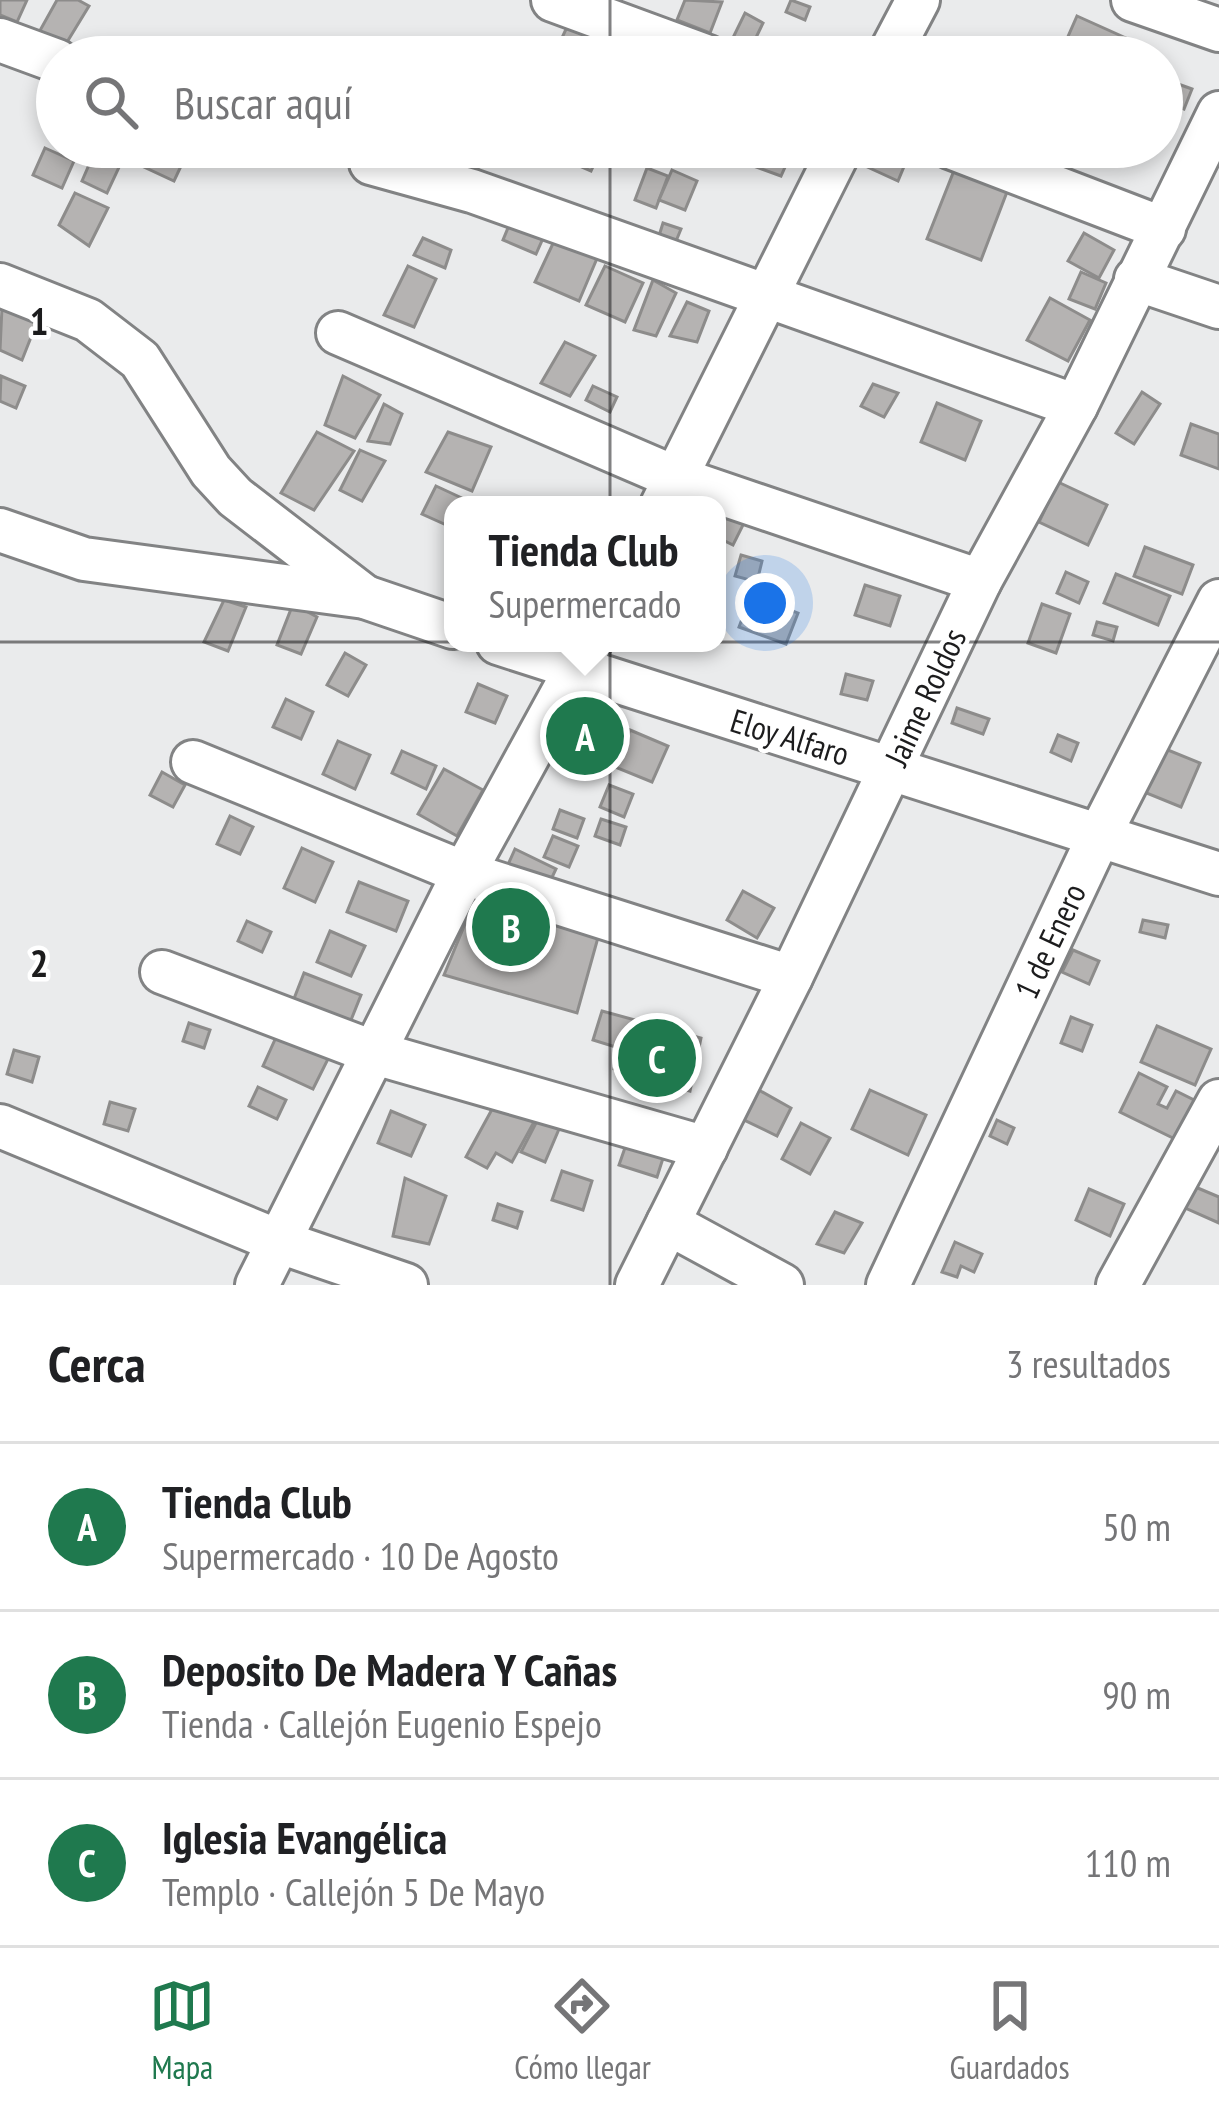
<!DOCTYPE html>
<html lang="es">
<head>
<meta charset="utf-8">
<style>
	body { margin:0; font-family:"PT Sans Narrow",sans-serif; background:#f2f2f2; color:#202124 }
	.you { position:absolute; left:765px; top:603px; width:42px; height:42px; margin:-30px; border:9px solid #fff; border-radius:50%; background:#1a73e8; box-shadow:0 0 0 18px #1a73e833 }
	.badge { display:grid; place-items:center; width:78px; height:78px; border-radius:50%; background:#1f794e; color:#fff; font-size:39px; font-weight:700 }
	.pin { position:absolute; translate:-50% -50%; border:6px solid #fff; box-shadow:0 3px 12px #0006 }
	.popup { position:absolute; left:444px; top:496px; width:282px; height:156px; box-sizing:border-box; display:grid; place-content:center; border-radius:24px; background:#fff; filter:drop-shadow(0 3px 9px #0005); font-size:39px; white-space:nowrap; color:#757577 }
	.popup b { font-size:45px; color:#202124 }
	.popup::after { content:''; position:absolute; left:50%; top:100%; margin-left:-24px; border:24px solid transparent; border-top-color:#fff }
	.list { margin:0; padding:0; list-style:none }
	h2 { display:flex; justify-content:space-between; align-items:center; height:156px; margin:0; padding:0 48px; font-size:51px }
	h2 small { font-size:39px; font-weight:400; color:#757577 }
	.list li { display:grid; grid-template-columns:78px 1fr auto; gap:36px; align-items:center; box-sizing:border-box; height:168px; padding:0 48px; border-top:3px solid #e0e0e0 }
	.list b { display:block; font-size:45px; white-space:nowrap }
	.list p { margin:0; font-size:39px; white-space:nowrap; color:#757577 }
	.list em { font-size:39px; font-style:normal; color:#757577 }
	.icon { flex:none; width:66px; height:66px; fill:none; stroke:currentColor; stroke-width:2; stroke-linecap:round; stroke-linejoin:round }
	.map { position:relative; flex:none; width:1219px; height:1285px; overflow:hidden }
	.search { position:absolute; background:#fff; box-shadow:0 6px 18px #0003; left:36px; right:36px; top:36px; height:132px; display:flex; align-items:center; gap:30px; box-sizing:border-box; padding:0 42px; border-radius:66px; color:#757577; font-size:45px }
	.sheet { height:660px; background:#fff }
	nav { display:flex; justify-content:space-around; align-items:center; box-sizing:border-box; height:168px; border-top:3px solid #e0e0e0; background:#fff; font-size:33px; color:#757577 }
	nav a { display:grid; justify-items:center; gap:6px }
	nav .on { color:#1f794e }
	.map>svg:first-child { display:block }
	.building { fill:#b5b3b2; stroke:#8d8c8b; stroke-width:3 }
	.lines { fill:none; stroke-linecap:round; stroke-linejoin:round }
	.minor-casing { stroke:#828384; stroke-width:48 }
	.minor { stroke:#fff; stroke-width:42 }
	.grid { fill:none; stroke:#1c1c1d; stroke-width:3; stroke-opacity:0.55 }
	.labels { text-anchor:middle; stroke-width:9; stroke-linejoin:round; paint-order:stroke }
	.street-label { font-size:33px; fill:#1c1c1d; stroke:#fff }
	.grid-label { font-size:39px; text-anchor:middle; font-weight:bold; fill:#1c1c1d; stroke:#fff; stroke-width:9; stroke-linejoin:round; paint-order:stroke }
</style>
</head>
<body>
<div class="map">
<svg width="1219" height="1285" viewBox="0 0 1219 1285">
	<rect width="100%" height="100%" fill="#eaebec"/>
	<g class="building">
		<path d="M0,0H27L17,22L0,15Z"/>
		<path d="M57,0H78L89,6L64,47L38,34Z"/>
		<path d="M685,0L722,2L710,33L677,20Z"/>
		<path d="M791,0L810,7L805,20L786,12Z"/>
		<path d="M745,13L763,23L751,48L745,57H739L727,50Z"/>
		<path d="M1077,16L1128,39L1120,57H1059Z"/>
		<path d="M567,27L594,40L586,57H553Z"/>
		<path d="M777,38L813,52L811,57H769Z"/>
		<path d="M1167,80L1192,89L1184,109L1162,101Z"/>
		<path d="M153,147L189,149L174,181L144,167Z"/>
		<path d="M515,147H539L549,151L542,166L512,154Z"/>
		<path d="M557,147H602L591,171L554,155Z"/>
		<path d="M752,147H794L781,176L745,163Z"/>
		<path d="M868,147H898L910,152L898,181L863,165Z"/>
		<path d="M1023,147H1074L1066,166Z"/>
		<path d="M45,148L74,161L62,188L33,175Z"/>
		<path d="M95,151L121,163L107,193L82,181Z"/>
		<path d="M957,163L1010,184L981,260L927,239Z"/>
		<path d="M647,168L668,176L656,208L635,200Z"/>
		<path d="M672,170L697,181L685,210L659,200Z"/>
		<path d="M75,193L108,208L89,246L59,225Z"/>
		<path d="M510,223L544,236L536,254L503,240Z"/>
		<path d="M663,223L681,229L674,246L658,239Z"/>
		<path d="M1084,233L1114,250L1099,278L1068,261Z"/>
		<path d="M556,237L598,256L579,301L535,282Z"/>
		<path d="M423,238L451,250L445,268L414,255Z"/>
		<path d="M408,266L436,279L414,327L384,315Z"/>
		<path d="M605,266L643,283L625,322L586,305Z"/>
		<path d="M1081,272L1106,283L1095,309L1069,299Z"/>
		<path d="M653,280L676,293L656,336L634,330Z"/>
		<path d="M1050,298L1090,320L1068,361L1027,340Z"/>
		<path d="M687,302L709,311L697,342L670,336Z"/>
		<path d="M2,307L37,322L22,360L0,350Z"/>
		<path d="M565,342L595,356L570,396L541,383Z"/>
		<path d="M1,376L25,386L16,408L0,401Z"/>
		<path d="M343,376L380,395L355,438L325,425Z"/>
		<path d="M873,384L898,393L884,417L861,406Z"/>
		<path d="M593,386L617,397L610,412L586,400Z"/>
		<path d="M1142,392L1160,404L1134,444L1116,433Z"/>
		<path d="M937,403L981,421L965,460L921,442Z"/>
		<path d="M384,404L402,414L390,444L368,441Z"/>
		<path d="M1191,424L1219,434V469L1181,455Z"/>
		<path d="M317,432L354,451L314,510L281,493Z"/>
		<path d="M448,432L491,447L472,491L426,472Z"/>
		<path d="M360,450L385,461L362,501L340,490Z"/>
		<path d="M1058,482L1107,505L1088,545L1039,522Z"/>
		<path d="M436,486L466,500L464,505H453V528L422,514Z"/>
		<path d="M717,510L750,511L733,545L717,537Z"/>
		<path d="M1145,547L1193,565L1182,594L1134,576Z"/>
		<path d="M741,555L762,561L757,582L735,576Z"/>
		<path d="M1066,572L1088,582L1079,603L1057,593Z"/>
		<path d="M1116,574L1170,596L1158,625L1104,603Z"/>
		<path d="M865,585L900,596L890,626L855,615Z"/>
		<path d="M751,595L798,613L786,644L739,627Z"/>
		<path d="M224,600L246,607L228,651L204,642Z"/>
		<path d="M293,604L317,617L301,654L277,645Z"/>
		<path d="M1042,604L1070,614L1056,653L1028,643Z"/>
		<path d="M1097,622L1117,627L1113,641L1093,635Z"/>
		<path d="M345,653L366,665L348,696L327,685Z"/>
		<path d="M846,674L873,681L867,700L841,694Z"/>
		<path d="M478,684L507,696L495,723L466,712Z"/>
		<path d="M286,699L313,712L301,739L273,727Z"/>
		<path d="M573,706L619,724L602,767L555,748Z"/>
		<path d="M957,708L989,719L983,734L952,723Z"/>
		<path d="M630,730L668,746L652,782L615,767Z"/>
		<path d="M1058,735L1078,743L1071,761L1051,752Z"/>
		<path d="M338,741L370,755L355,789L323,774Z"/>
		<path d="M1158,746L1200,763L1181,807L1139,790Z"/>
		<path d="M402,751L436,766L426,789L392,773Z"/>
		<path d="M444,769L483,790L457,836L418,814Z"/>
		<path d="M162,772L185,785L173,807L150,795Z"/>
		<path d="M609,785L633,794L624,817L600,807Z"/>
		<path d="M560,810L584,819L577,838L553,829Z"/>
		<path d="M230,816L253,827L240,854L217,844Z"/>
		<path d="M601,819L626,827L620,845L595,836Z"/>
		<path d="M553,836L578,846L569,867L544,857Z"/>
		<path d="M302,848L333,862L315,902L284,888Z"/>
		<path d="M515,849L556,869L547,888L506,869Z"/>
		<path d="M359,882L408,901L396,931L347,912Z"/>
		<path d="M743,891L774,908L757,938L727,920Z"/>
		<path d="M476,897L599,934L577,1013L444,975Z"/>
		<path d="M1143,920L1168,925L1165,938L1140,932Z"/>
		<path d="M247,921L271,932L262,952L238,941Z"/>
		<path d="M330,931L365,946L351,976L317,962Z"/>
		<path d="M1073,950L1099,961L1089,984L1062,972Z"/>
		<path d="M304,973L361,995L345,1035L288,1014Z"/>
		<path d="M602,1011L701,1038L690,1091L614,1069L619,1048L593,1040Z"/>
		<path d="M1071,1017L1092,1025L1082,1051L1061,1043Z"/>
		<path d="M189,1023L210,1030L204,1048L183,1041Z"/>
		<path d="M1157,1026L1211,1049L1195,1085L1141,1062Z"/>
		<path d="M278,1033L329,1057L313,1089L263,1066Z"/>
		<path d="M14,1050L39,1057L32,1082L7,1074Z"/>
		<path d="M1139,1073L1167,1087L1158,1104L1167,1108L1176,1091L1196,1101L1177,1140L1120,1112Z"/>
		<path d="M258,1087L286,1100L277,1119L249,1106Z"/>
		<path d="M757,1089L791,1108L777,1136L740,1118Z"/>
		<path d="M870,1090L926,1115L908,1155L852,1129Z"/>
		<path d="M110,1102L135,1109L128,1131L104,1124Z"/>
		<path d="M496,1102L534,1122L512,1162L496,1153L487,1168L466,1157Z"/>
		<path d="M391,1111L425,1125L411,1156L378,1143Z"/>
		<path d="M997,1120L1014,1128L1007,1144L990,1136Z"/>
		<path d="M537,1121L559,1129L545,1162L521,1152Z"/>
		<path d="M801,1123L830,1138L810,1174L782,1159Z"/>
		<path d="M628,1139L665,1152L657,1177L619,1165Z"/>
		<path d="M562,1171L592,1181L583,1210L552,1200Z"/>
		<path d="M405,1178L446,1196L429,1244L393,1236Z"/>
		<path d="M1193,1186L1219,1197V1223L1183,1207Z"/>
		<path d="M1089,1189L1124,1204L1110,1236L1076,1220Z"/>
		<path d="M498,1204L522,1212L517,1228L493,1220Z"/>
		<path d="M835,1212L862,1223L844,1253L817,1244Z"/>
		<path d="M955,1242L982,1254L974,1272L961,1266L957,1277L942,1272Z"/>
	</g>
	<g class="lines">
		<defs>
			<g id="minor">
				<path d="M553,0L708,57"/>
				<path d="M1133,0L1219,30"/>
				<path d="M0,40L57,61"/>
				<path d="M888,57L918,0"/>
				<path d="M950,147L1164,229"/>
				<path d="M371,163L472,191L1076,406"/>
				<path d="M1136,279L1219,307"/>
				<path d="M0,285L88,320L140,360L211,471L235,497L365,597"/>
				<path d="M338,333L676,478L980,581"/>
				<path d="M662,505L841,147"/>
				<path d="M0,530L84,559L365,597L453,627"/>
				<path d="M498,643L1219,874"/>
				<path d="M193,762L464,873L791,977"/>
				<path d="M162,972L375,1053L706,1148"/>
				<path d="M0,1126L280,1242L406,1285"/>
				<path d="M668,1223L782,1285"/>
				<path d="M257,1285L464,873L590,643"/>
				<path d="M637,1285L791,977L980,581L1076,406L1219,113"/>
				<path d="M888,1285L1100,834L1219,601"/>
				<path d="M1118,1285L1219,1101"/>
			</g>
		</defs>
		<use href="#minor" class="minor-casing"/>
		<use href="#minor" class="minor"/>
	</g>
	<path class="grid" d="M610,0V57M610,147V1285M0,642H1219"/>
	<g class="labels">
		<g class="street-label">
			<text transform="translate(925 697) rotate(-65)" y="12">Jaime Roldos</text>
			<text transform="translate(790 737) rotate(17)" y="12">Eloy Alfaro</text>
			<text transform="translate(1050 941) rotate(-65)" y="12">1 de Enero</text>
		</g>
	</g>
	<g class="grid-label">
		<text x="39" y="335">1</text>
		<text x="39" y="977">2</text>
	</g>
</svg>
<div class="you"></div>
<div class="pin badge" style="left:585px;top:736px">A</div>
<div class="popup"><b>Tienda Club</b>Supermercado</div>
<div class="pin badge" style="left:511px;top:927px">B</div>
<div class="pin badge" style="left:657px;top:1058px">C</div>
<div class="search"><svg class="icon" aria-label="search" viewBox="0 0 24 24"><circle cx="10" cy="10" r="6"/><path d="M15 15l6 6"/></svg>Buscar aquí</div>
</div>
<section class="sheet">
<h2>Cerca<small>3 resultados</small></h2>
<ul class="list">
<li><span class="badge">A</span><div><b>Tienda Club</b><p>Supermercado · 10 De Agosto</p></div><em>50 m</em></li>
<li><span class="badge">B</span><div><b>Deposito De Madera Y Cañas</b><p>Tienda · Callejón Eugenio Espejo</p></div><em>90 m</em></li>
<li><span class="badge">C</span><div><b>Iglesia Evangélica</b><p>Templo · Callejón 5 De Mayo</p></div><em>110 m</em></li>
</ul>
</section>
<nav>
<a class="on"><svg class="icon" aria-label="map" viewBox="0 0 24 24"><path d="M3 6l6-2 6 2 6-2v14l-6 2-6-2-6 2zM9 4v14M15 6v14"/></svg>Mapa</a>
<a><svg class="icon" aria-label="directions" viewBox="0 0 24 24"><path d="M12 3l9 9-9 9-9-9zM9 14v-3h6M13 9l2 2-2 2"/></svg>Cómo llegar</a>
<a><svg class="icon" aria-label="saved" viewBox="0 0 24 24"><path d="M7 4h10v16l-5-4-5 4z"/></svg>Guardados</a>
</nav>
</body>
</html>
